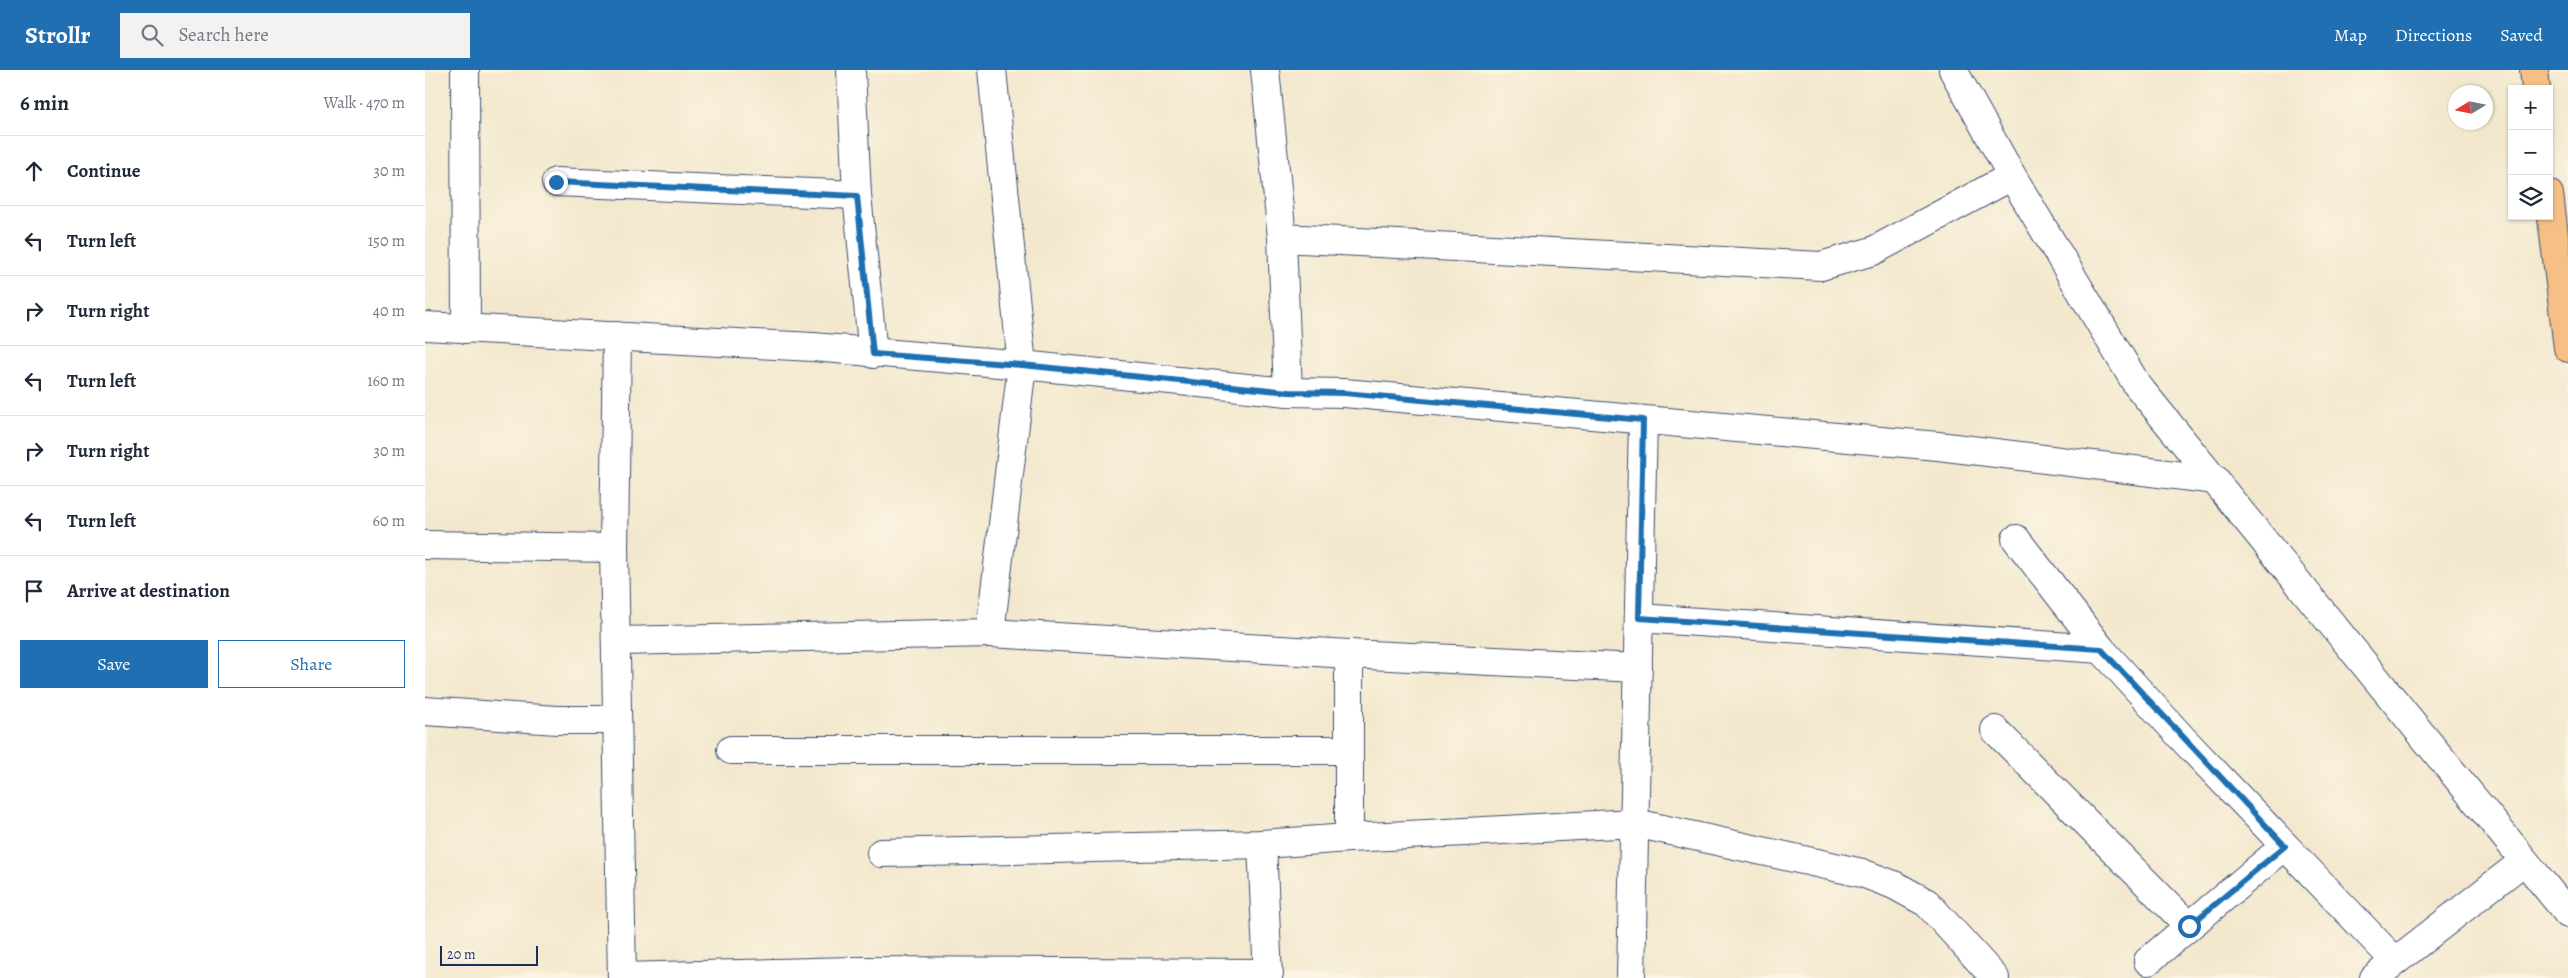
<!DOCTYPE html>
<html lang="en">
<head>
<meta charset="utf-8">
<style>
	body { margin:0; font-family:Alegreya,serif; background:#f2f2f3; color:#1f2937 }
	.controls { position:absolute; right:15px; top:15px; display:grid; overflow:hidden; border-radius:0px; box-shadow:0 1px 4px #0004 }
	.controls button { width:45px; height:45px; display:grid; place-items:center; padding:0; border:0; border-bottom:1px solid #e0e1e3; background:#fff; color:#1f2937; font:25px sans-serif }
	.compass { position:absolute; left:2023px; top:15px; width:45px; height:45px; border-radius:50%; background:#fff; box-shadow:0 1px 4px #0004; rotate:260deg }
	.scale { position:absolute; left:15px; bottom:12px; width:98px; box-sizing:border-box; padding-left:5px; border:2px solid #1b2f5e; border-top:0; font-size:14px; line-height:18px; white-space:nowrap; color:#1b2f5e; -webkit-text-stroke:4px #fcf5e5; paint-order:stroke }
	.stop { position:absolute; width:15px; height:15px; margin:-11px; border:4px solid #1f6fb2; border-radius:50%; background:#fff }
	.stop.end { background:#1f6fb2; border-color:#fff; box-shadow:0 1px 5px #0008 }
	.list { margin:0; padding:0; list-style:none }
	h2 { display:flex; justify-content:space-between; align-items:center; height:65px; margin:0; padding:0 20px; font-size:21px }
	h2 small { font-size:16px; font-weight:400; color:#747a83 }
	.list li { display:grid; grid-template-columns:32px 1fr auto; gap:15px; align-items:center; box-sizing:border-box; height:70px; padding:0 20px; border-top:1px solid #e0e1e3 }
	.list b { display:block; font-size:19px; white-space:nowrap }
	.list em { font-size:16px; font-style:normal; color:#747a83 }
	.actions { display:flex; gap:10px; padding:15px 20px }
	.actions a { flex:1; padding:11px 0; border:1px solid #1f6fb2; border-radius:0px; text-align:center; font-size:18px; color:#1f6fb2 }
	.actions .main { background:#1f6fb2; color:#fff }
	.icon { flex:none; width:28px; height:28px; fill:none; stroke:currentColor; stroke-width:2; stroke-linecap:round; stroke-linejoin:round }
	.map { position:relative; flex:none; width:2143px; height:908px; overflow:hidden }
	header { display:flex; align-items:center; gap:30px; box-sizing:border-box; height:70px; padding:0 25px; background:#1f6fb2; color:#fff }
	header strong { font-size:24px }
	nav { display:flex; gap:28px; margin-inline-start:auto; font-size:18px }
	.search { width:350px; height:45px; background:#f2f2f3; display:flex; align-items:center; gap:12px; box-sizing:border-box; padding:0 18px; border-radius:0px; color:#747a83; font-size:19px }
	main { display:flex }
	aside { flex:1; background:#fff }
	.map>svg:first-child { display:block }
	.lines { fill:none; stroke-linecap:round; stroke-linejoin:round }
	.minor-casing { stroke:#3b4b6f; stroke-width:30 }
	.major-casing { stroke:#3b4b6f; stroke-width:30 }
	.minor { stroke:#fff; stroke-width:28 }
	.major { stroke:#f5bf86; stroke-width:28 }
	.route { stroke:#1f6fb2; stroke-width:6 }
</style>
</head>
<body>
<header>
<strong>Strollr</strong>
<div class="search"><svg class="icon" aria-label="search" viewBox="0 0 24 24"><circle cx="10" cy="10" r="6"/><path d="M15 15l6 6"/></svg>Search here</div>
<nav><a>Map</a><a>Directions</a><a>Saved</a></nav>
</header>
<main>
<aside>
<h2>6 min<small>Walk · 470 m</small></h2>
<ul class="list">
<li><svg class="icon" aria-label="ahead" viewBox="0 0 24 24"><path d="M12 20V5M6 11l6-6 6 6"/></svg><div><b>Continue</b></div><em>30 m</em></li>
<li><svg class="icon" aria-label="left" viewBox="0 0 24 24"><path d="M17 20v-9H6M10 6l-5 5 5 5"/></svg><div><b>Turn left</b></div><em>150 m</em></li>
<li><svg class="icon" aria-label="right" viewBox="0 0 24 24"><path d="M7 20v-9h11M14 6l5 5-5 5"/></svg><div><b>Turn right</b></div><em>40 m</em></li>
<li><svg class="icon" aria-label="left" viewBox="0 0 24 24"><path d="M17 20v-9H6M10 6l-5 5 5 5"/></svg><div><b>Turn left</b></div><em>160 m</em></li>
<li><svg class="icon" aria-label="right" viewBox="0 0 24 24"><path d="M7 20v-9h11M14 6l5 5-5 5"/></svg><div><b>Turn right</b></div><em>30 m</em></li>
<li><svg class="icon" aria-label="left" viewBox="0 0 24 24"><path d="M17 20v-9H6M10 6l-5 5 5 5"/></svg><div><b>Turn left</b></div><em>60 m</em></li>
<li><svg class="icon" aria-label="arrive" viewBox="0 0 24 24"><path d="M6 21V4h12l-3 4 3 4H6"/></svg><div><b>Arrive at destination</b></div></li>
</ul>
<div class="actions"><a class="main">Save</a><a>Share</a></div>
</aside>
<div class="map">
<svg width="2143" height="908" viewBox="0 0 2143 908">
	<rect width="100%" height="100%" fill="#fcf5e5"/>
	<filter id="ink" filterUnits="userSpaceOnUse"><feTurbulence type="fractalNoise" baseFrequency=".02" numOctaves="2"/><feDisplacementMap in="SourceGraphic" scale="10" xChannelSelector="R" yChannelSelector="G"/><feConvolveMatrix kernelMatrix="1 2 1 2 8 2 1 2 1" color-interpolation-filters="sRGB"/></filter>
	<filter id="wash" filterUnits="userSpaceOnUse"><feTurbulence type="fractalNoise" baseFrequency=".0096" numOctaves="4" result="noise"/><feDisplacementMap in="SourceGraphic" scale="20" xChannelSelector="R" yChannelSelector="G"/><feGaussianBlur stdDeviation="1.12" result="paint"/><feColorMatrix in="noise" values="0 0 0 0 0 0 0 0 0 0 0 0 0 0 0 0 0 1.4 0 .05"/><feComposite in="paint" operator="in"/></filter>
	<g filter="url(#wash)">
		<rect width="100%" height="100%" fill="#f3e8cd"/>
	</g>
	<g filter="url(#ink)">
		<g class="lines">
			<defs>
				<g id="minor">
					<path d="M40,0L41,259"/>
					<path d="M426,0L432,125L448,284"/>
					<path d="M567,0L597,295L565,563L924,584V768L1210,753L1437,803L1469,815L1502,833L1570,908"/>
					<path d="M840,0L857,168L863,322"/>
					<path d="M1528,0L1587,106L1712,315L2143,844"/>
					<path d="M131,112L432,125"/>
					<path d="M857,168L1396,196L1448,181L1587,106"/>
					<path d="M0,256L388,277L597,295L863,322L919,323L1513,376L1791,410"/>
					<path d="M192,266L189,478L197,908"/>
					<path d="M1591,469L1676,579L1757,668L1970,891"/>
					<path d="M0,475L189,478"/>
					<path d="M1214,548L1676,579"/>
					<path d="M192,571L565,563"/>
					<path d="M924,584L1213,598"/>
					<path d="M0,641L132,650H191"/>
					<path d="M1570,660L1764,856"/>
					<path d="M306,680H924"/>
					<path d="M837,774L843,908"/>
					<path d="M456,783L837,774L924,768"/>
					<path d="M1723,891L1860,776"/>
					<path d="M197,907L427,901L844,903"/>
					<path d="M1206,908L1218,350"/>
					<path d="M1949,908L2099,791"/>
				</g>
				<g id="major">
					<path d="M2109,0L2111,19"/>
					<path d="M2124,124L2143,278"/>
				</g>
			</defs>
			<use href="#minor" class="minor-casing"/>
			<use href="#major" class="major-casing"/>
			<use href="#minor" class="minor"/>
			<use href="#major" class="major"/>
		</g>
	</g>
	<g class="lines" filter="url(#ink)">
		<path class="route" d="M131,112L432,126L448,284L597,295L864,322L919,323L1218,350L1214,548L1676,579L1860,776L1764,856"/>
	</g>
</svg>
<div class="controls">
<button>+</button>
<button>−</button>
<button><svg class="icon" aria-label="layers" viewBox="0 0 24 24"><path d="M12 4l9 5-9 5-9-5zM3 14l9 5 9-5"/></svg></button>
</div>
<svg class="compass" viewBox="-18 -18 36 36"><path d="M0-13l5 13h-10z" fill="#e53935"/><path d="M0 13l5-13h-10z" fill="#747a83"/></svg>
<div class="scale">20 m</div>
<div class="stop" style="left:1764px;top:856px"></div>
<div class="stop end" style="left:131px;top:112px"></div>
</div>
</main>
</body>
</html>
